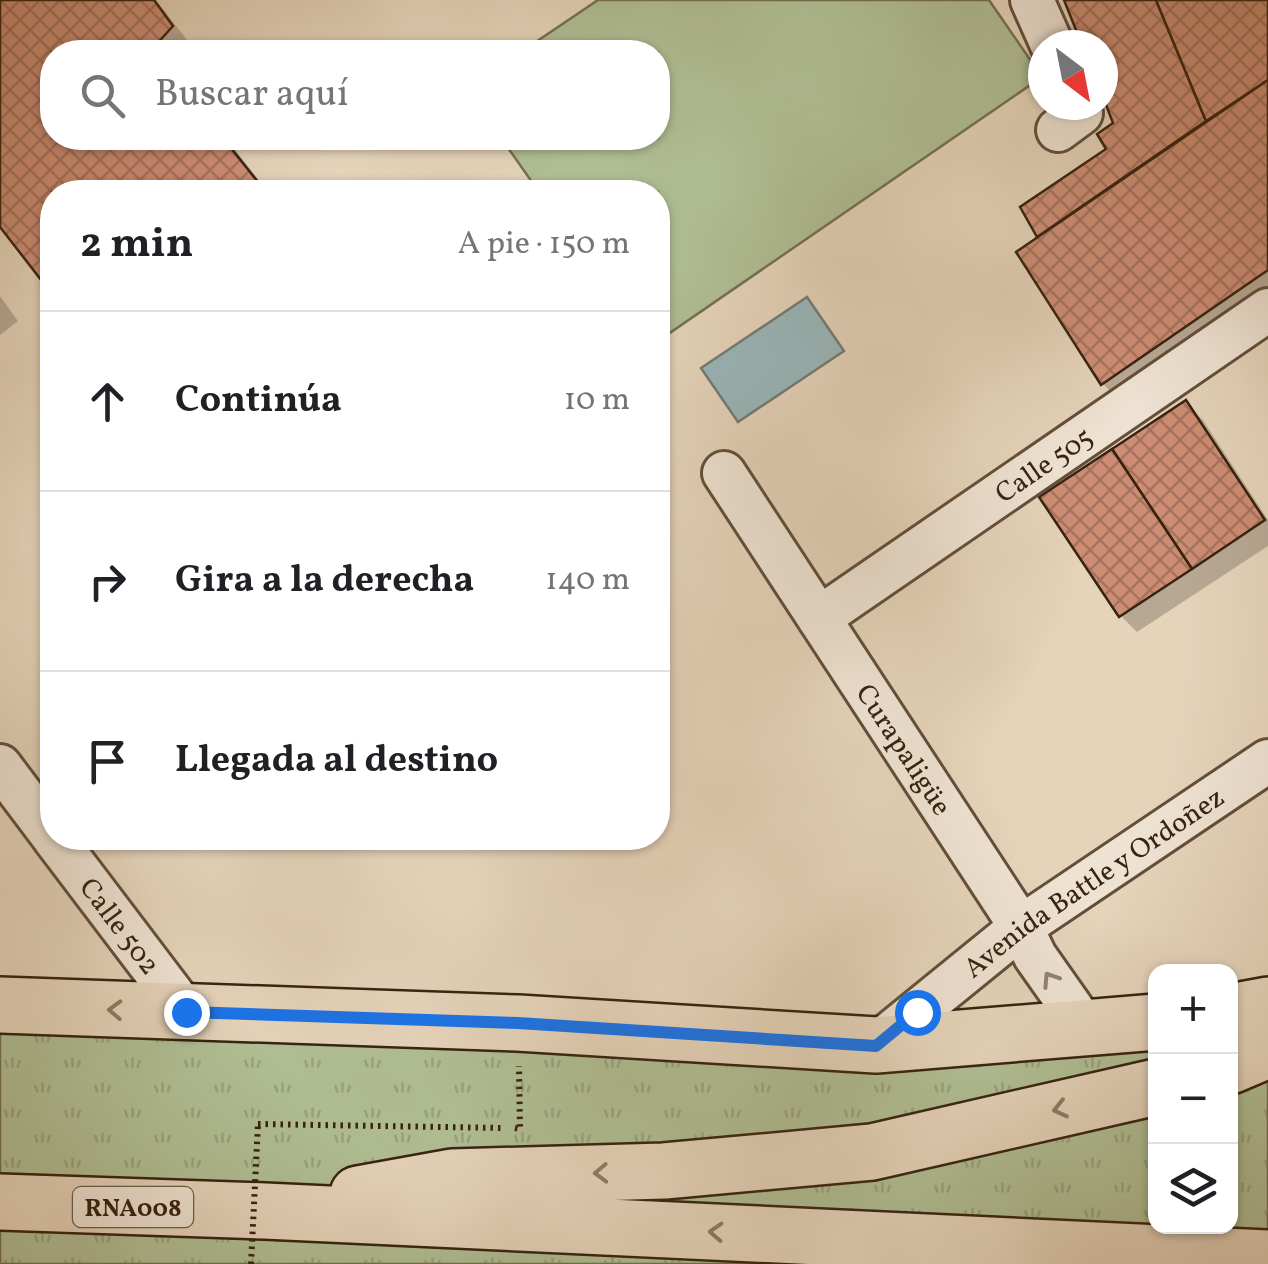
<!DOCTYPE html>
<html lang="es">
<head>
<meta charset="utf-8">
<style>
	body { margin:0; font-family:Vollkorn,serif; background:#f2f2f2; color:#202124 }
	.controls { position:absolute; right:30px; bottom:30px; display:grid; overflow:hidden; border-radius:20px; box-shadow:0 2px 8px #0004 }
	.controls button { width:90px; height:90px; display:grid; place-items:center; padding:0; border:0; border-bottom:2px solid #e0e0e0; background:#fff; color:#202124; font:50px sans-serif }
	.compass { position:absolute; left:1028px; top:30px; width:90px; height:90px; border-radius:50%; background:#fff; box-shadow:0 2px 8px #0004; rotate:148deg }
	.stop { position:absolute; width:30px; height:30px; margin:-22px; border:8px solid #1a73e8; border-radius:50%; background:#fff }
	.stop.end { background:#1a73e8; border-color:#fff; box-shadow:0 2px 10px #0008 }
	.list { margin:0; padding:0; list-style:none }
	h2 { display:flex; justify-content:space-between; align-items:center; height:130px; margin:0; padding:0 40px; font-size:42px }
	h2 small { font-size:32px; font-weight:400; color:#757577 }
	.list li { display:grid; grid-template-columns:65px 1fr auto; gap:30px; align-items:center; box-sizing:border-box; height:180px; padding:0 40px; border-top:2px solid #e0e0e0 }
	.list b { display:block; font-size:38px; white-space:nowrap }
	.list em { font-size:32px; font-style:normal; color:#757577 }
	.icon { flex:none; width:55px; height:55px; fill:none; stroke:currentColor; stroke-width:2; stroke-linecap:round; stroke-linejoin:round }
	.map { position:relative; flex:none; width:1268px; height:1264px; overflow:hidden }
	.search { position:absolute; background:#fff; box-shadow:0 2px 8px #0004; left:40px; top:40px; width:630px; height:110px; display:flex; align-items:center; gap:25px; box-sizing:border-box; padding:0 35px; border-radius:40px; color:#757577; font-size:38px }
	.panel { position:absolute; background:#fff; box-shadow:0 2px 8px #0004; left:40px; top:180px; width:630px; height:670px; border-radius:40px }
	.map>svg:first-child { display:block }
	.grass { fill:url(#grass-tufts); stroke:#747052; stroke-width:2.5 }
	.pitch { fill:#b0be94; stroke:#747052; stroke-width:2.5 }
	.water { fill:#99b6b9; stroke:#727b75; stroke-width:2.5 }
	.shadow { fill:#0003 }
	.building { fill:url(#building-cross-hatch); stroke:#37230f; stroke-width:2.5 }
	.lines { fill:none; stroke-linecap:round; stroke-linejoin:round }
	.minor-casing { stroke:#624f3a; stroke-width:48 }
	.major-casing { stroke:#37230f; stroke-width:60 }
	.highway-casing { stroke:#37230f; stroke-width:60 }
	.path { stroke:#37230f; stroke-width:6; stroke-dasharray:2.5 5; stroke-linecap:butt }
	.minor { stroke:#eee2d2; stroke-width:42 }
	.major { stroke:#e5d3ba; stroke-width:55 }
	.highway { stroke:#e5d3ba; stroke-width:55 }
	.path-bridge { stroke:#37230f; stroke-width:6; stroke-dasharray:2.5 5; stroke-linecap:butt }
	.oneway { stroke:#928270 }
	.oneway2 { stroke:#8e7b64 }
	.route { stroke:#1a73e8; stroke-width:12 }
	.labels { text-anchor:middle; stroke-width:9; stroke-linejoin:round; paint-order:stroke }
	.shield { fill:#eee2d2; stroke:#6e5c4a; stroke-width:2.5 }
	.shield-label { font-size:25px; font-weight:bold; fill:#37230f }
	.street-label { font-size:28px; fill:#37230f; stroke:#eee2d2 }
</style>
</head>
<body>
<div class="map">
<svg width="1268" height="1264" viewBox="0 0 1268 1264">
	<defs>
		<pattern id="grass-tufts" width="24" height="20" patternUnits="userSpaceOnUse" patternTransform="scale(2.5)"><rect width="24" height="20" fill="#b0be94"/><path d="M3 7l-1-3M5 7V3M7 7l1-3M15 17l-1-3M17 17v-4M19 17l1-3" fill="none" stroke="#98a37e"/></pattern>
		<pattern id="building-cross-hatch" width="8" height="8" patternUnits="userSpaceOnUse" patternTransform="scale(2.5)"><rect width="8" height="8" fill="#cd8d74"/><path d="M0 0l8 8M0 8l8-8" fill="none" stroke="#a7735e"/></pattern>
	</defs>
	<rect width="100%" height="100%" fill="#e5d3ba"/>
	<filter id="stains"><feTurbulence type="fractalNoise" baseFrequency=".002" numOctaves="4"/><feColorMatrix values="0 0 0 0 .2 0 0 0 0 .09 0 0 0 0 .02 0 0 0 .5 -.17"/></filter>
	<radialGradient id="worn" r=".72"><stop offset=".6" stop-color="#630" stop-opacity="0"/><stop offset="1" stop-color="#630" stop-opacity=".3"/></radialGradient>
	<path class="grass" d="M0,1005L1155,1022L1156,1226H1230L1231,1012L1268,1005V1264H0Z"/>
	<path class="pitch" d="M598,0H989L1042,77L658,341V192H539L501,138H658V52H521Z"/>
	<path class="water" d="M807,297L844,351L738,422L701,368Z"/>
	<g class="shadow">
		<path d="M2,0H156L194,49L190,52H52V138H226L268,192H52V290L0,223Z"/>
		<path d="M1067,0H1268V298L1119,400L1103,384L1040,238L1023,208L1110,150L1117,124L1103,90V45H1085Z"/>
		<path d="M0,296L18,321L0,335Z"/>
		<path d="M1186,404L1203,420L1268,520V546L1137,632L1121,616Z"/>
	</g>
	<g class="building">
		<path d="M0,0H154L173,26L154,47L158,52H52V138H223L266,192H52V294L0,227Z"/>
		<path d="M1064,0H1156L1206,121L1037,237L1020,207L1106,149L1097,134L1113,123L1103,97V45H1082Z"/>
		<path d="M1156,0H1268V80L1206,121Z"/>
		<path d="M1268,80V270L1101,385L1016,252Z"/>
		<path d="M1186,400L1265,520L1192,569L1112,449Z"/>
		<path d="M1112,449L1192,569L1119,617L1039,497Z"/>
	</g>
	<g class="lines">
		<defs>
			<g id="minor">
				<path d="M1032,0L1052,45"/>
				<path d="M1058,130L1081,113L1078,105"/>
				<path id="s1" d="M724,473L1021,927L1035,956L1085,1027"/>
				<path id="s2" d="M819,618L1268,310"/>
				<path d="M0,766L52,835"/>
				<path id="s3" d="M54,838L186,1012"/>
				<path id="s4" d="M876,1045L1021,927L1268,761"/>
			</g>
			<g id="major">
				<path d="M0,1005L518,1023L876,1045L1156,1022"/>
				<path d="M1230,1012L1268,1005"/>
			</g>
			<g id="highway">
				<path d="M1230,1066L1268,1050"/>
				<path d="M358,1194L452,1177L664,1171L872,1152L1156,1087"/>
				<path d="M0,1202L265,1211L1268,1258"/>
			</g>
		</defs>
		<use href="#minor" class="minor-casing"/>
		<use href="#major" class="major-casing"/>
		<use href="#highway" class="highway-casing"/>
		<g class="path">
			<path d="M258,1124L502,1128"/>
			<path d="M515,1128L520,1129L519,1066"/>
		</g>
		<use href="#minor" class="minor"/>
		<use href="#major" class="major"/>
		<use href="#highway" class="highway"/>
		<path class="path-bridge" d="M251,1264L258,1124"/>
	</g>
	<defs><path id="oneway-chevron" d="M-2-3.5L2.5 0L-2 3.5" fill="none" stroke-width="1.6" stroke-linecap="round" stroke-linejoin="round" transform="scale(2.5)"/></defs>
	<use class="oneway" href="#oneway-chevron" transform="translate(1050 979) rotate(-123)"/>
	<g class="oneway2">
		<use href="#oneway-chevron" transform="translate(115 1010) rotate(-178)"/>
		<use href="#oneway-chevron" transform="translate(1060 1109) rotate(167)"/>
		<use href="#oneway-chevron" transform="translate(601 1173) rotate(178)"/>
		<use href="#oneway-chevron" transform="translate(716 1232) rotate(-177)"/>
	</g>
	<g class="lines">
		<path class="route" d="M186,1012L518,1023L876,1046L917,1012"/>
	</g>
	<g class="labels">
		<rect class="shield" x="73" y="1187" width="120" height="40" rx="8"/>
		<g class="shield-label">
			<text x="133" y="1216">RNA008</text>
		</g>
		<g class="street-label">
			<text dy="10" stroke="none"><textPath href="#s2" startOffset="272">Calle 505</textPath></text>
			<text dy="10" stroke="none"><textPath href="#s1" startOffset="330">Curapaligüe</textPath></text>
			<text dy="10" stroke="none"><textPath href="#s4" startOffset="272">Avenida Battle y Ordoñez</textPath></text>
			<text dy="10" stroke="none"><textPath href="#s3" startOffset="110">Calle 502</textPath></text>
		</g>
	</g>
	<rect width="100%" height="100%" filter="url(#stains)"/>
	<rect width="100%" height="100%" fill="url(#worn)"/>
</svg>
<div class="controls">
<button>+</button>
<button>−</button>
<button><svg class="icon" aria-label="layers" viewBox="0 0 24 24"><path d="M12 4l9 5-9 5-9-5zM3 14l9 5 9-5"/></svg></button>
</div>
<svg class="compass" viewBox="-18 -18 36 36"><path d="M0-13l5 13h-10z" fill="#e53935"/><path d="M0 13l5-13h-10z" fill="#757577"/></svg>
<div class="stop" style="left:917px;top:1012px"></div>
<div class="stop end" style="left:186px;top:1012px"></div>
<div class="search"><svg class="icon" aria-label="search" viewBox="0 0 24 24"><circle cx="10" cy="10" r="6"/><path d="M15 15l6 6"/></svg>Buscar aquí</div>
<section class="panel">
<h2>2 min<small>A pie · 150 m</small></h2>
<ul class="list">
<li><svg class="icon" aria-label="ahead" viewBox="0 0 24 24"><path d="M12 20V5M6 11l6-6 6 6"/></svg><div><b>Continúa</b></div><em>10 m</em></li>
<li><svg class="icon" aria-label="right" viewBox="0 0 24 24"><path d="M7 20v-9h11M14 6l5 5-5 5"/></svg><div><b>Gira a la derecha</b></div><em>140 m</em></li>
<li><svg class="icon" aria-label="arrive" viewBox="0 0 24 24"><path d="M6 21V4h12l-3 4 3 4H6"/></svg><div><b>Llegada al destino</b></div></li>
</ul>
</section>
</div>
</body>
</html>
